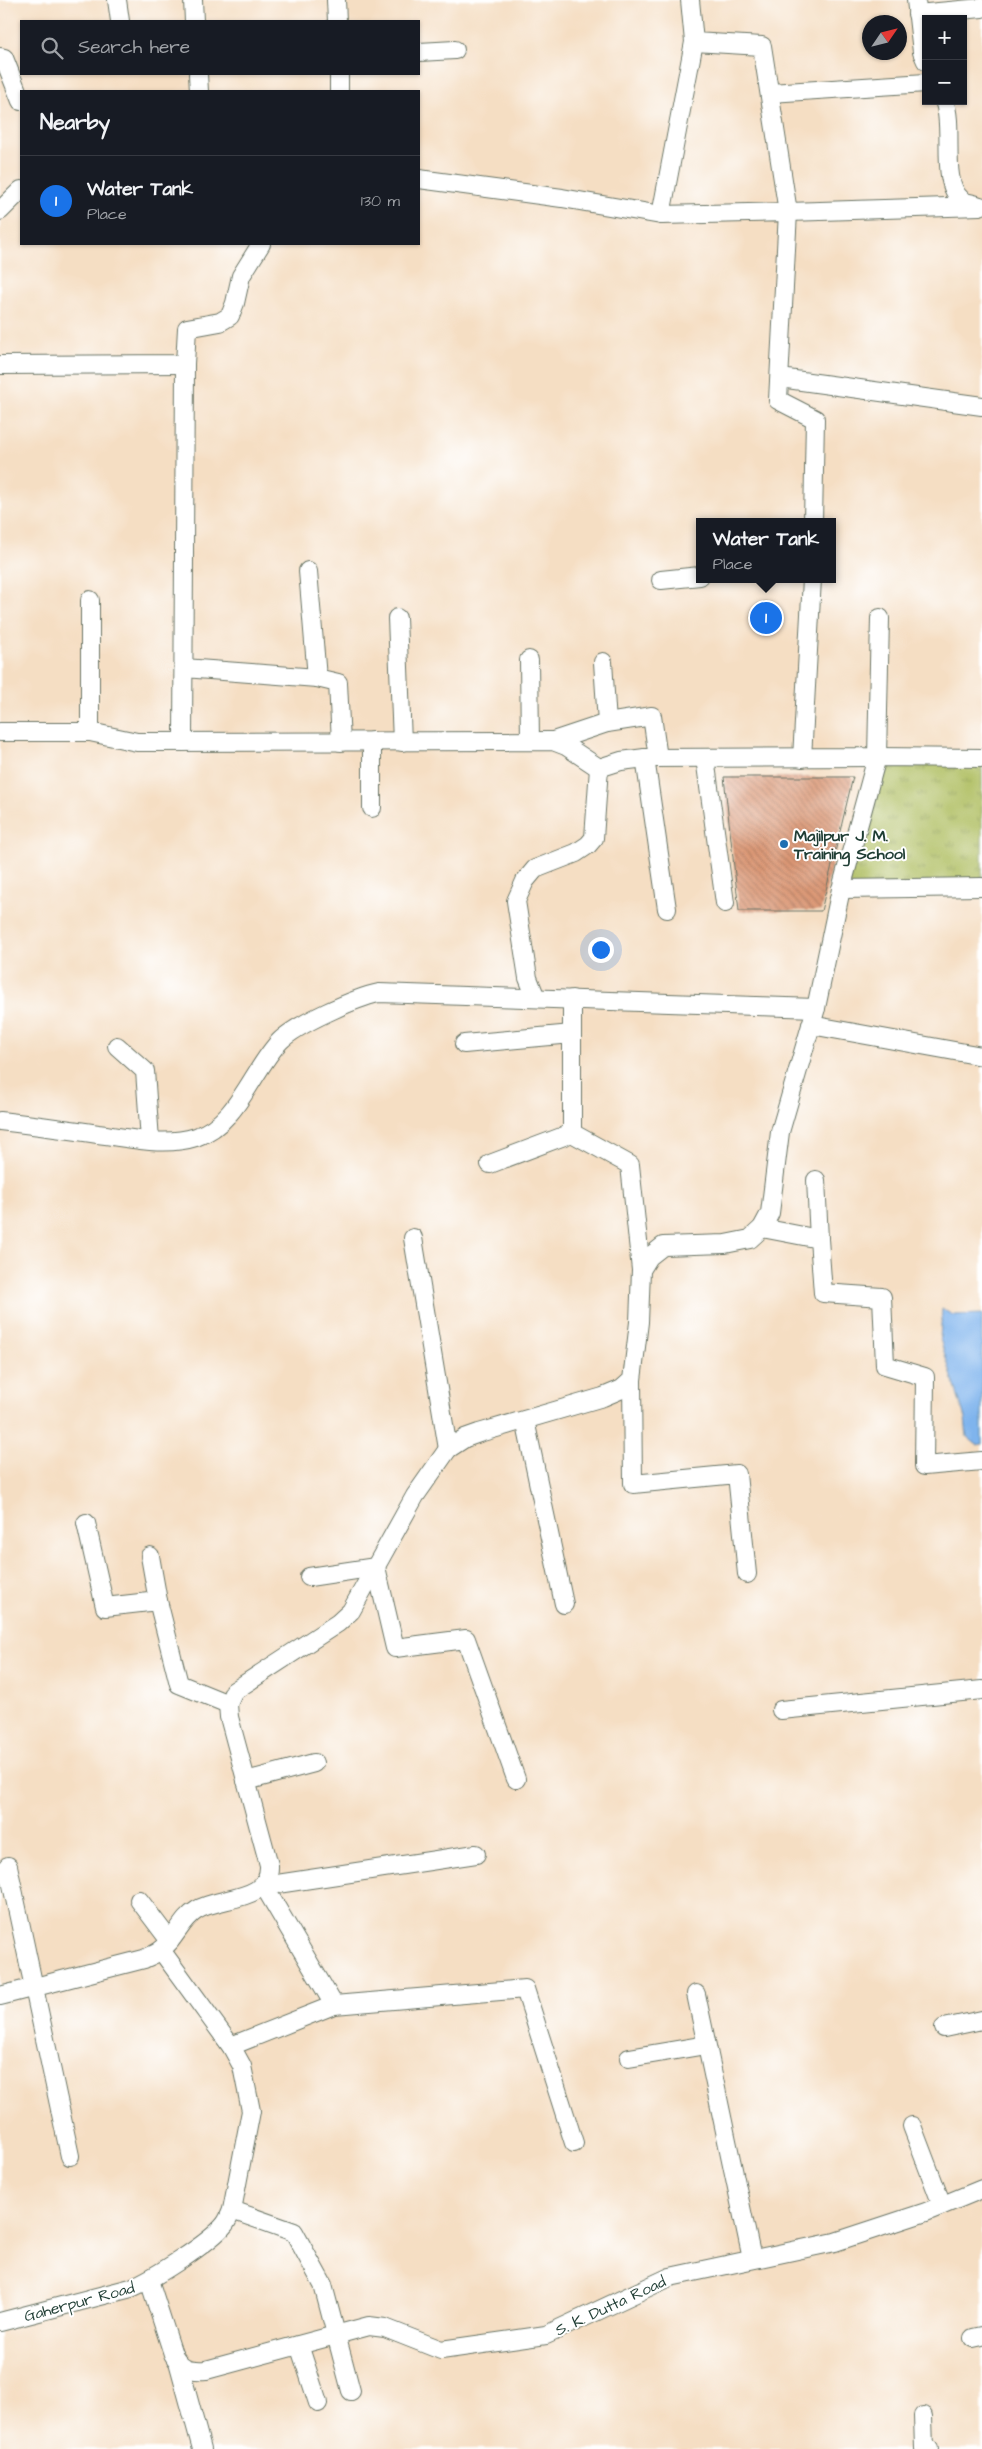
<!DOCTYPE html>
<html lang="en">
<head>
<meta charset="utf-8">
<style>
	body { margin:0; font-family:"Architects Daughter",sans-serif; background:#242831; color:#f1f3f6 }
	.controls { position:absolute; right:15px; top:15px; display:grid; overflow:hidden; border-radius:0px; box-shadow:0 1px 4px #0004 }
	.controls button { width:45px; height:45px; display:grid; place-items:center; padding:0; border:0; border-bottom:1px solid #363941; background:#171b24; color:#f1f3f6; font:25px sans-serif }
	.compass { position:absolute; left:862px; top:15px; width:45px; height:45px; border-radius:50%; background:#171b24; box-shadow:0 1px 4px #0004; rotate:55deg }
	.you { position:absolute; left:600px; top:949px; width:18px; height:18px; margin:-12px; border:4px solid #fff; border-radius:50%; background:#1a73e8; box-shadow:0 0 0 8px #1a73e833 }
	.badge { display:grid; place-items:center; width:32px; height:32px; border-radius:50%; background:#1a73e8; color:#fff; font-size:16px; font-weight:700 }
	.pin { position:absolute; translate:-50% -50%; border:2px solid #fff; box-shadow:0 1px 5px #0006 }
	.popup { position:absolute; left:696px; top:518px; width:140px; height:65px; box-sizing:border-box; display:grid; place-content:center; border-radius:0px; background:#171b24; filter:drop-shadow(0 1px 4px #0005); font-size:16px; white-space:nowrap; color:#9ea1a6 }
	.popup b { font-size:19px; color:#f1f3f6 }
	.popup::after { content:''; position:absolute; left:50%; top:100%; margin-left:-10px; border:10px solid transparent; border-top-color:#171b24 }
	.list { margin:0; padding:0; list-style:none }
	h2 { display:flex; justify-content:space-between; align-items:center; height:65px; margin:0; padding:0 20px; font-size:21px }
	h2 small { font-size:16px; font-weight:400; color:#9ea1a6 }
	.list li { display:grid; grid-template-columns:32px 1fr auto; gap:15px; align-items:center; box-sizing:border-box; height:90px; padding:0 20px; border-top:1px solid #363941 }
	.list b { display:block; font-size:19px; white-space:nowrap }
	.list p { margin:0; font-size:16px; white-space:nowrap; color:#9ea1a6 }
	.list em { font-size:16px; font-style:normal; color:#9ea1a6 }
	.icon { flex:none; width:28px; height:28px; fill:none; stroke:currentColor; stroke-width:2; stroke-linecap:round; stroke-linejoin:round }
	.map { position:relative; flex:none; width:982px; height:2449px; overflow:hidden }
	.search { position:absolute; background:#171b24; box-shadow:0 1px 4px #0004; left:20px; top:20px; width:400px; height:55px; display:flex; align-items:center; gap:12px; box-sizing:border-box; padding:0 18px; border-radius:0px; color:#9ea1a6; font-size:19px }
	.panel { position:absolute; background:#171b24; box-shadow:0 1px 4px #0004; left:20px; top:90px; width:400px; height:155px; border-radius:0px }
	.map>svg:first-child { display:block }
	.park { fill:url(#park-tufts); stroke:#677e4a }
	.water { fill:#7fb4ed; stroke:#4f7890 }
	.building { fill:url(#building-back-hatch) }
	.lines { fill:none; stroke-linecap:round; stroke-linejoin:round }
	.minor-casing { stroke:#6a7566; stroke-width:20 }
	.minor { stroke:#fff; stroke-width:18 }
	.poi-dot { fill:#1f6fb2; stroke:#fff; stroke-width:2 }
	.labels { text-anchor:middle; stroke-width:4; stroke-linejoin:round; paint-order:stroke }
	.poi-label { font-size:16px; font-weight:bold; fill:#1f3d34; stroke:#fff; text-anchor:start }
	.street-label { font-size:16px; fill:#1f3d34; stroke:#fff }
</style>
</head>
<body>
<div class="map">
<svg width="982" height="2449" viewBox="0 0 982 2449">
	<defs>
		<pattern id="park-tufts" width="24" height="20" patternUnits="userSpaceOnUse" patternTransform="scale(1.25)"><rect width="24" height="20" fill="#afbe60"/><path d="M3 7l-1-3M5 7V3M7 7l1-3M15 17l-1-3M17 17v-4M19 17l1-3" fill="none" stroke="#8e9c50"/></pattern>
		<pattern id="building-back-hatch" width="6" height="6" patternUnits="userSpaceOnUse" patternTransform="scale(1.25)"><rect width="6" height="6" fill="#db9775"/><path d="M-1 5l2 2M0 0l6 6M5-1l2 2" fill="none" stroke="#b17c61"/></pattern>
	</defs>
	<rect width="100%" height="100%" fill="#fff"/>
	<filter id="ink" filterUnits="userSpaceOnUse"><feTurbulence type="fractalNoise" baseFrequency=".02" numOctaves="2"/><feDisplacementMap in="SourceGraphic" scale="10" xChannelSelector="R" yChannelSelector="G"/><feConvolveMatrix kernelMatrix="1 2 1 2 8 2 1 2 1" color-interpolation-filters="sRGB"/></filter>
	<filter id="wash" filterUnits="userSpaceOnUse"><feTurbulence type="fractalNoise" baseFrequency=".0096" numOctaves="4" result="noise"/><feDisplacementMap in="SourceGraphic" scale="20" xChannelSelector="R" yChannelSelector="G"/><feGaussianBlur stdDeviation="1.12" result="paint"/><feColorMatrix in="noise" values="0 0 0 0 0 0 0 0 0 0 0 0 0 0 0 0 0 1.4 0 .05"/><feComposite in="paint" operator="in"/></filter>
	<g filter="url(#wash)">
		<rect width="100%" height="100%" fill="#f5dec3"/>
		<path class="park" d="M878,757L982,759V887L841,889Z"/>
		<path class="water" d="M942,1309L953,1315L982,1314V1444L977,1445L967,1437L965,1418L940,1339Z"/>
		<g id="blocks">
			<g class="building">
				<circle cx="766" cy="617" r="15"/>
				<path d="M724,777H853L821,911H739Z"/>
			</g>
		</g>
	</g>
	<g filter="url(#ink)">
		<use href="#blocks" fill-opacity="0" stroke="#6a7566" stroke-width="1"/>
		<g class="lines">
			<defs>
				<g id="minor">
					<path d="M117,0L120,21"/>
					<path d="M193,0L194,21"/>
					<path d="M336,0L337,21"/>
					<path d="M690,0L694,42L762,46L788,212L980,206"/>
					<path d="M916,0L922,52L926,61"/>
					<path d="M917,14L982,8"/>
					<path d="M694,42L661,215L788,212L778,400L815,419L813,522"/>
					<path d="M419,52L455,50"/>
					<path d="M0,57L4,58L21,101"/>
					<path d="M198,74L199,91"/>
					<path d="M339,74V91"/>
					<path d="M770,93L926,83"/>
					<path d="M944,101C955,126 939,183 962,200C965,203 973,203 977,205"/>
					<path d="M419,179L562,198L661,215"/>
					<path d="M0,211L21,190"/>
					<path d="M0,365L185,364L187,328L220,322L230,316L235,303L241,276L261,244"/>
					<path d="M780,378L982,406"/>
					<path d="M308,571L317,678L338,683L341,742"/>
					<path d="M661,580L700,576"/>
					<path d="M397,618L402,742"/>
					<path d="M529,660L530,741"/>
					<path d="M603,662L607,723"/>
					<path d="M184,668L317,678"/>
					<path d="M0,732H90L137,742H150L553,741L566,746L599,768L621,761L645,758L877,757L880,618"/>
					<path d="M90,732V600"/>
					<path d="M372,741V808"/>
					<path d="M553,741L607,723L652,716L658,758"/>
					<path d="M183,742L185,364"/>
					<path d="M645,758L667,909"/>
					<path d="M705,758L725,903"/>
					<path d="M802,758L812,579"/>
					<path d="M841,889L982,887"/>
					<path d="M536,998L528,978L516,901L525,881L535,869L576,853L588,845L594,838L599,768"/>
					<path d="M572,999V1133L630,1165L641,1270"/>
					<path d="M811,1025L982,1056"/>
					<path d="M464,1044L572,1034"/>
					<path d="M117,1046L145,1071L150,1140"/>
					<path d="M0,1121C33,1125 65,1129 98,1134C130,1138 165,1147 196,1137C238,1123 252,1070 280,1041C297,1024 355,998 379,993L816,1008"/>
					<path d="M490,1164L572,1133"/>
					<path d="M816,1180L819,1239"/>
					<path d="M762,1228L819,1239L823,1293L882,1297L885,1365L925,1377L924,1466L982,1461"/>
					<path d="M413,1238L448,1449"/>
					<path d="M632,1380L633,1484L737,1474L747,1574"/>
					<path d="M525,1420L564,1604"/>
					<path d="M86,1523L105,1607L158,1601L179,1684L228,1704"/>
					<path d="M150,1556L158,1601"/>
					<path d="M309,1577L376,1567L395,1648L466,1639L516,1779"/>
					<path d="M781,1710L982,1690"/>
					<path d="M246,1781L314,1763"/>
					<path d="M8,1866L70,2156"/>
					<path d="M139,1900L170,1941"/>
					<path d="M696,1994L752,2259"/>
					<path d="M0,1996L144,1959C150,1956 156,1954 161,1950C176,1939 181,1919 197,1910C220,1896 271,1902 269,1865L229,1717L228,1704L234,1691L338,1623L351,1611L415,1496L448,1449L465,1438L479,1433L603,1397L622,1389L632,1380L639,1322L641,1270L649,1257L663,1246L725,1244L750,1239L762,1228L770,1213L780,1132L816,1008L841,889L877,757L982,758"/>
					<path d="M334,2005L264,1886L476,1854"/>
					<path d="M944,2028L982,2020"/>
					<path d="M231,2046L334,2005L525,1989L574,2143"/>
					<path d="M629,2058L706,2045"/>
					<path d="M912,2126L942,2205"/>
					<path d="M232,2210L294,2232L323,2285L351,2391"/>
					<path d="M149,2280L173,2354C181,2369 189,2371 206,2370L369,2326L385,2328L441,2350L546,2335L670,2277L835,2242L926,2212L982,2189"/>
					<path d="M0,2322L131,2288C154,2278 210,2243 225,2224C228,2220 230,2215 232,2210L251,2111L242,2066L231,2046L161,1950"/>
					<path d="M973,2338L982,2336"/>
					<path d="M299,2345L318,2403"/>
					<path d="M179,2365L202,2449"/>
					<path d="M923,2416L924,2449H929"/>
				</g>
			</defs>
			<use href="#minor" class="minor-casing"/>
			<use href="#minor" class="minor"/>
		</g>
	</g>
	<circle class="poi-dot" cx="784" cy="844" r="5"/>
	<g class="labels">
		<g class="poi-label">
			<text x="794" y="841">Majilpur J. M.<tspan x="794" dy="18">Training School</tspan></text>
		</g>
		<g class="street-label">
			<text transform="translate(79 2301) rotate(-15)" y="6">Gaherpur Road</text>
			<text transform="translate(610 2305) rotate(-25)" y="6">S. K. Dutta Road</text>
		</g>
	</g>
</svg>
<div class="controls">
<button>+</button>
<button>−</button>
</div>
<svg class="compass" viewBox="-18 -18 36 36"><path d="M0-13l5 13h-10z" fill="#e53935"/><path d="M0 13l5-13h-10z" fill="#9ea1a6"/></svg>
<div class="you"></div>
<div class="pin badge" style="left:766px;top:618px">1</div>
<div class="popup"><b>Water Tank</b>Place</div>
<div class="search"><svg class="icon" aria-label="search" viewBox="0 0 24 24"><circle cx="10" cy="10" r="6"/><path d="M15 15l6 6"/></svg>Search here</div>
<section class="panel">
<h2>Nearby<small></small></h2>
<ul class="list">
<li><span class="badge">1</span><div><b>Water Tank</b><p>Place</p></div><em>130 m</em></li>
</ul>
</section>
</div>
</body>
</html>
